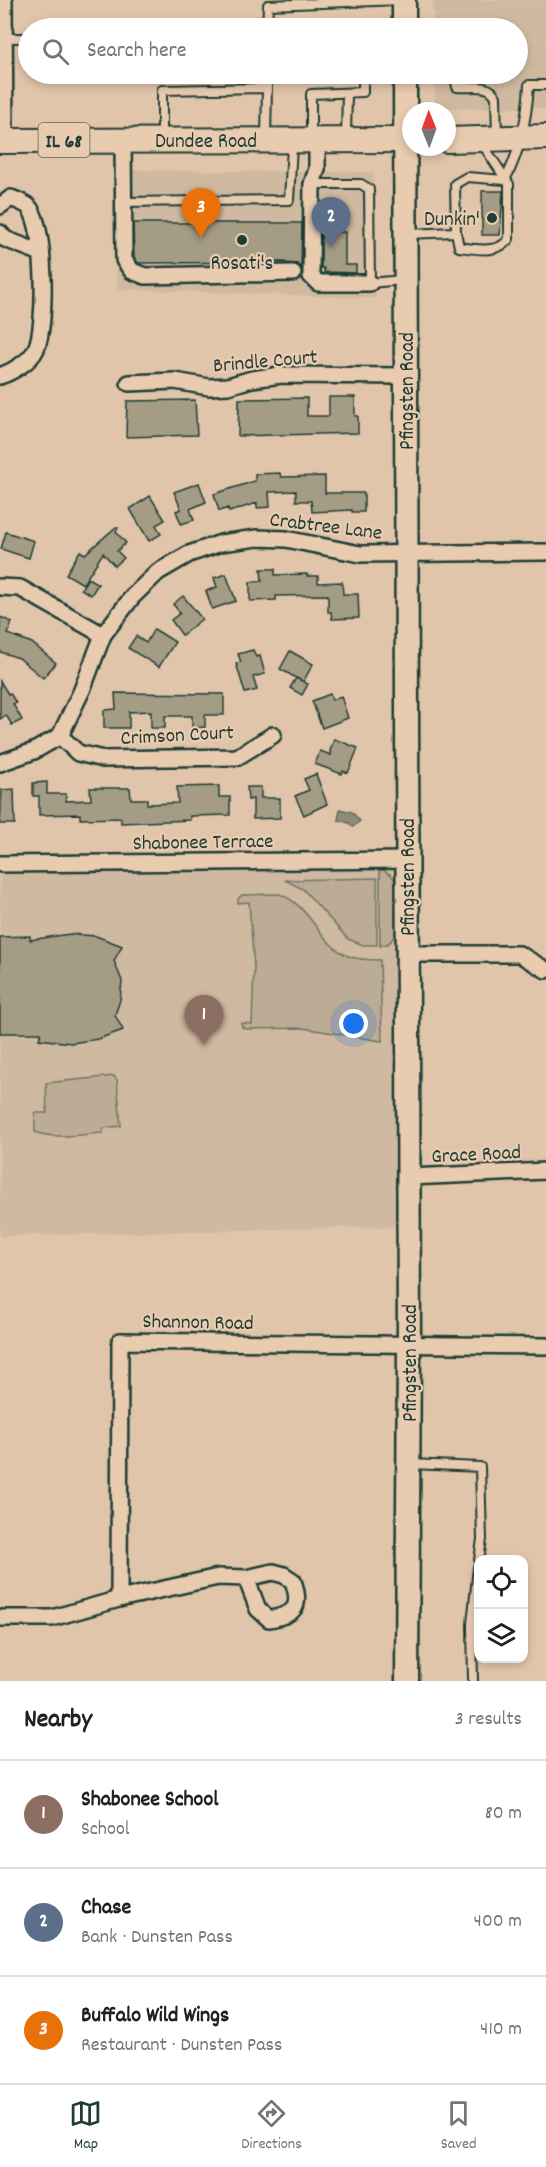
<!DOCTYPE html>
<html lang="en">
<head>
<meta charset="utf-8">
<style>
	body { margin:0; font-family:Dekko,sans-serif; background:#f2f2f2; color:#202124 }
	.controls { position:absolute; right:18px; bottom:18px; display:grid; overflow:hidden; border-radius:12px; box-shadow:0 3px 9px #0003 }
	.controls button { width:54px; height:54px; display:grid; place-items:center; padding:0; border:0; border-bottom:2px solid #e0e0e0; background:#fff; color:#202124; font:30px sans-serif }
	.compass { position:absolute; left:402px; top:102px; width:54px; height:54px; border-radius:50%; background:#fff; box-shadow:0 3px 9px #0003; rotate:359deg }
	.you { position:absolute; left:354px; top:1024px; width:21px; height:21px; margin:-15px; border:4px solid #fff; border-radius:50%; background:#1a73e8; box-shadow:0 0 0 9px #1a73e833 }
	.badge { display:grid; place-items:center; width:39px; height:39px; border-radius:50%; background:#1f3d34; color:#fff; font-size:20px; font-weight:700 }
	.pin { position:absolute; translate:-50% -50px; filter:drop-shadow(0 2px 3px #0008) }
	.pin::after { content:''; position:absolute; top:32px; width:21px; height:18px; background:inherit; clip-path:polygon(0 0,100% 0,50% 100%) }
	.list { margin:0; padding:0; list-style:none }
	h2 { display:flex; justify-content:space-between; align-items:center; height:78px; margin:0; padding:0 24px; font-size:26px }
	h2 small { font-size:20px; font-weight:400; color:#757577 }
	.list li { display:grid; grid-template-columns:39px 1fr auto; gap:18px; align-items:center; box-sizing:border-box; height:108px; padding:0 24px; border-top:2px solid #e0e0e0 }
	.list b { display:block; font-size:22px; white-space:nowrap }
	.list p { margin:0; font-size:20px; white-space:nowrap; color:#757577 }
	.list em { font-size:20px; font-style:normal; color:#757577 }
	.icon { flex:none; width:33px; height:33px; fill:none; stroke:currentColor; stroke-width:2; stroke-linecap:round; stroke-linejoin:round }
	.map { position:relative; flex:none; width:546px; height:1681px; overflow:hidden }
	.search { position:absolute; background:#fff; box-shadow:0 3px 9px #0003; left:18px; right:18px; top:18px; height:66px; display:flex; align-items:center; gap:15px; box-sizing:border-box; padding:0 21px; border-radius:33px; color:#757577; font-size:22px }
	.sheet { height:402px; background:#fff }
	nav { display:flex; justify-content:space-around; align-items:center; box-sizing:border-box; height:84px; border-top:2px solid #e0e0e0; background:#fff; font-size:16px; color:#757577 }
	nav a { display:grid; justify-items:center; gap:3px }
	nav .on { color:#1f3d34 }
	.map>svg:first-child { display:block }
	.built { fill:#cfb9a0 }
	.green { fill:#bdac95; stroke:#6e7464; stroke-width:1.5 }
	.water { fill:#8e8b79; stroke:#626c5d; stroke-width:1.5 }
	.building { fill:#a59c86; stroke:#1f3d34; stroke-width:1.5 }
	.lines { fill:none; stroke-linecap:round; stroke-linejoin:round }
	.lane-casing { stroke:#1f3d34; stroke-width:12 }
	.street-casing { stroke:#1f3d34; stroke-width:20 }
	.secondary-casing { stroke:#1f3d34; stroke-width:27 }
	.primary-casing { stroke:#1f3d34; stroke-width:28 }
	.lane { stroke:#e9cbb0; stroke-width:8 }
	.street { stroke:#e9cbb0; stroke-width:15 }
	.secondary { stroke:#e9cbb0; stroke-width:22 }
	.primary { stroke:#e9cbb0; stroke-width:24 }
	.poi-dot { fill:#1f3d34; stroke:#e9cbb0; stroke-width:2 }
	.labels { text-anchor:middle; stroke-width:4.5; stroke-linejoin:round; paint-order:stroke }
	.shield { fill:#e9cbb0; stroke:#5c6859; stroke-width:1.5 }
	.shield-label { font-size:20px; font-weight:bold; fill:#1f3d34 }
	.street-label { font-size:21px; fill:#1f3d34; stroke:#e9cbb0 }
	.poi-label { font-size:21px; fill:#1f3d34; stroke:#e9cbb0; text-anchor:end }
</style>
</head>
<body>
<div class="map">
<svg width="546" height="1681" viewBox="0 0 546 1681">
	<rect width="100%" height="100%" fill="#e1c5ab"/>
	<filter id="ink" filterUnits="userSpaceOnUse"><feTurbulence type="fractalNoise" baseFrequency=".0167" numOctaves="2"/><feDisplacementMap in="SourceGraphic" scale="12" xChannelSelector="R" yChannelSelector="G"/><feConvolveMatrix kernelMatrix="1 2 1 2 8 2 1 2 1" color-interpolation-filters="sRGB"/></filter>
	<g filter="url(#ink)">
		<g class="built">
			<path d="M433,0H546V108H435V74H518V28H433Z"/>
			<path d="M113,170L373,172L376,298L117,289Z"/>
			<path d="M407,860L409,1226L0,1236V864Z"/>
		</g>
		<g class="green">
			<path d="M380,868L391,875L395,880L397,933L389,943L380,946Z"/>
			<path d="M377,878V945H363L348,939L303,889L285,880Z"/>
			<path d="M279,894C310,904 319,944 348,956C358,960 369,960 380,960L382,1041L303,1028L246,1029L242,1027L241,1023L252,1024L254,967L249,902L238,903V899L242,895Z"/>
			<path d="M114,1076L117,1080L121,1126L103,1128V1133C81,1134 56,1140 35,1132V1113H47L46,1083Z"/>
		</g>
		<path class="water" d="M340,809L352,812L360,821L353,827L349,823L338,820Z"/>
		<g class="building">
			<path d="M482,191H503L500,235H482Z"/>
			<path d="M133,223H302L301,268L297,264L285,263V262L138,263L134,257Z"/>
			<path d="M321,232H345V265H356V273L324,272V268H321Z"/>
			<path d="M329,397H355V416H358V433L238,436L239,399L307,398V416H329Z"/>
			<path d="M195,400L197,435L126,437L127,401Z"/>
			<path d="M280,473L281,477L325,476V493H364V512H352V510L312,512L311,501H296V491L269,492L270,507L257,508V503L229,512L228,508L219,511L214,494L255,481V474Z"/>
			<path d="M199,483L206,502L190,509L194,520L181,524L176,511L181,509L174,492Z"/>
			<path d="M150,496L165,520L156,525L161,534L149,541L130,509Z"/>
			<path d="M116,527L118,528L116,532L126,543L117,551L124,558L115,566L103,553L83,584L66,574L80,551L85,554Z"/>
			<path d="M6,532L34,541L29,558L1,549Z"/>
			<path d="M261,569H275V575L307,574V576H318V583L342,582L343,594H358L359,618L332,619L331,612H328V595L276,596V600L250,601V582L262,581Z"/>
			<path d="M226,574L236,601L212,609L206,591L217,587L214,578Z"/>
			<path d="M88,578L98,584L91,595L81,589Z"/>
			<path d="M183,596L202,619L182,635L171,620L180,613L173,604Z"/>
			<path d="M0,617L12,622L8,634L32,643L56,663L43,678L19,658L0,652Z"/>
			<path d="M154,629L175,642L159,667L128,648L136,636L146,643Z"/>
			<path d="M253,650L256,657L260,656L265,674L253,677L257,690L245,693L236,663L241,662L238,654Z"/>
			<path d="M290,651L313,664L303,682L280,669Z"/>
			<path d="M296,678L308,684L302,695L290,688Z"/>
			<path d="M0,681L8,694L10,693L16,703L13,704L22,720L12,725L6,715L0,719Z"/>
			<path d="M115,693L224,694V715H205V727L192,728V716H165V728H151V711L129,712V728H104V710L116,709Z"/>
			<path d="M330,694L332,700L341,696L348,718L322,728L312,701Z"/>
			<path d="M334,739L358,748L348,773L343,771L342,774L315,764L320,751L331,755L330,751Z"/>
			<path d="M316,774L327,804L304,815L295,796L309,790L304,779Z"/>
			<path d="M47,782V794H66V801L91,800L90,788H130L131,799H147V804L178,803L177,787L219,786V797H230V815L190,816V820L121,823V818L80,819V814L39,815V796H33V783Z"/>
			<path d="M247,787H261V798H280V818L253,819V799L248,800Z"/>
			<path d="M14,789L15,824H0L2,790Z"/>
			<path d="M70,934L96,936L122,946L114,961L122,981L120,1000L115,1015L123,1030L98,1039L71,1043L39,1039L41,1033H0V937L30,936V940Z"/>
		</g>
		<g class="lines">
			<defs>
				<g id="lane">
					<path d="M267,28L268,5L402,0"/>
					<path d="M4,38H28"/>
					<path d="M454,74L457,87C470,89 489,82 496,97L497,137"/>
					<path d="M267,88V74"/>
					<path d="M311,136V94L363,92V74"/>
					<path d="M346,136L347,93"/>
					<path d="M162,139V90L267,88L266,137"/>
					<path d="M505,180C521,150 527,119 529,85H546"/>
					<path d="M312,184H361L369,189L370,283L402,280"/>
					<path d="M123,202L289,200L292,145"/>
					<path d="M456,232L459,247C475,249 498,254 509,239V184L483,145"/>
					<path d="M407,234L456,232L455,184L467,177L505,180"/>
					<path d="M410,1464L480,1467L482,1539L479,1560"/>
					<path d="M473,1681L472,1624L478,1567"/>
				</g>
				<g id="street">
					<path d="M4,0L5,141"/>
					<path d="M123,140L124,260L132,271L145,276L293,273"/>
					<path d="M317,140V169L312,184L311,276L318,283H370"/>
					<path d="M0,206L11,198C16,200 24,203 28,206C46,224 47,325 36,349C31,361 12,372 0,376"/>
					<path d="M0,233L5,239L41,253"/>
					<path d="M129,383L175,381L209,387L228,386L252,379L281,375L406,376"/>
					<path d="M0,587L20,588L103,635"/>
					<path d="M60,736L78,753L103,759L237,757L273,735"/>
					<path d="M0,763L34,751L60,736L82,690L103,635L133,596L158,572L189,554L221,543L257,538L286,539L360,554L546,552"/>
					<path d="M0,864L407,860"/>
					<path d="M408,954H519L546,970"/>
					<path d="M409,1177L546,1171"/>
					<path d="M119,1599L120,1341L546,1346"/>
					<path d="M0,1618H52L119,1599L218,1577L246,1578L273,1572L284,1575L293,1581C302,1607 295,1615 269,1619L258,1609L246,1578"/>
				</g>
				<g id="secondary">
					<path d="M404,0V28"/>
					<path d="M405,74L409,1346L407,1681"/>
				</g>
				<g id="primary">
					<path d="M447,140L546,137"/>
					<path d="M0,141L411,140"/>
				</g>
			</defs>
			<use href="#lane" class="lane-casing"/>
			<use href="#street" class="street-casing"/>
			<use href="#secondary" class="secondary-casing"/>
			<use href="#primary" class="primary-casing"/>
			<use href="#lane" class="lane"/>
			<use href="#street" class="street"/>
			<use href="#secondary" class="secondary"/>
			<use href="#primary" class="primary"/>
		</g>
	</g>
	<g class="poi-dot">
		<circle cx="492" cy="218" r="6"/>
		<circle cx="242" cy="240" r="6"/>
	</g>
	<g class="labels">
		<rect class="shield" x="38.5" y="123" width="51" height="34" rx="4.5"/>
		<g class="shield-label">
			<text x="64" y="147">IL 68</text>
		</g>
		<g class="street-label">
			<text x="206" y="147">Dundee Road</text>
			<text transform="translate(265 360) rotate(-5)" y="7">Brindle Court</text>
			<text transform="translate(406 391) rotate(-90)" y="7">Pfingsten Road</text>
			<text transform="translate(326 525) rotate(7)" y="7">Crabtree Lane</text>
			<text transform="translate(177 734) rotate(-3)" y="7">Crimson Court</text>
			<text transform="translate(203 841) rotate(-1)" y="7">Shabonee Terrace</text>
			<text transform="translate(407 877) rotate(-90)" y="7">Pfingsten Road</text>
			<text transform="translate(476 1153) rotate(-3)" y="7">Grace Road</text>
			<text transform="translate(198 1321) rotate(1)" y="7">Shannon Road</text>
			<text transform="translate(409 1363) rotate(-90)" y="7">Pfingsten Road</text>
		</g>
		<g class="poi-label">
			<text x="480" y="225">Dunkin'</text>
			<text x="242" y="269" text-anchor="middle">Rosati's</text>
		</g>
	</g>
</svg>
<div class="controls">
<button><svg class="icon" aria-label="locate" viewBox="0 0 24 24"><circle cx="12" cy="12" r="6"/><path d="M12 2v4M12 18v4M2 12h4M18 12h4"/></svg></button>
<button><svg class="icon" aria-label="layers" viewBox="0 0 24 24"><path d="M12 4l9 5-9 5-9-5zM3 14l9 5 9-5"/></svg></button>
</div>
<svg class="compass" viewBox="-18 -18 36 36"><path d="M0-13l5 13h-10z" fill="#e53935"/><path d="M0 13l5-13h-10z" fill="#757577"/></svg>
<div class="you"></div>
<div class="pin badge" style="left:204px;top:1045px;background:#8d6e63">1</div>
<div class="pin badge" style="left:331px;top:247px;background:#5c6f8a">2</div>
<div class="pin badge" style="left:201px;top:238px;background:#e8710a">3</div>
<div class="search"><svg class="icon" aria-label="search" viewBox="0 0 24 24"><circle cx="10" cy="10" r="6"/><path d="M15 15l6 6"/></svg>Search here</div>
</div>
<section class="sheet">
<h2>Nearby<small>3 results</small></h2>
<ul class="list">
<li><span class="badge" style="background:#8d6e63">1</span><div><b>Shabonee School</b><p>School</p></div><em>80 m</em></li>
<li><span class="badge" style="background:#5c6f8a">2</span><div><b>Chase</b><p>Bank · Dunsten Pass</p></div><em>400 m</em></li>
<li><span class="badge" style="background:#e8710a">3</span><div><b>Buffalo Wild Wings</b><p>Restaurant · Dunsten Pass</p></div><em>410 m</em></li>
</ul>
</section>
<nav>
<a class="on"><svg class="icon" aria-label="map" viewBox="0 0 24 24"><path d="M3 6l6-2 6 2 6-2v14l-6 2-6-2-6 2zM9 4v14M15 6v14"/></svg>Map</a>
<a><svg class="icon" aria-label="directions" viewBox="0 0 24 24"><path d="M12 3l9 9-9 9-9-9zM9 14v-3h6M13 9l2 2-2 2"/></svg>Directions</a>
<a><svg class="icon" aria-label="saved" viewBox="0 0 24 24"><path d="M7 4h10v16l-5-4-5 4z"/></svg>Saved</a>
</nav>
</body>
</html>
